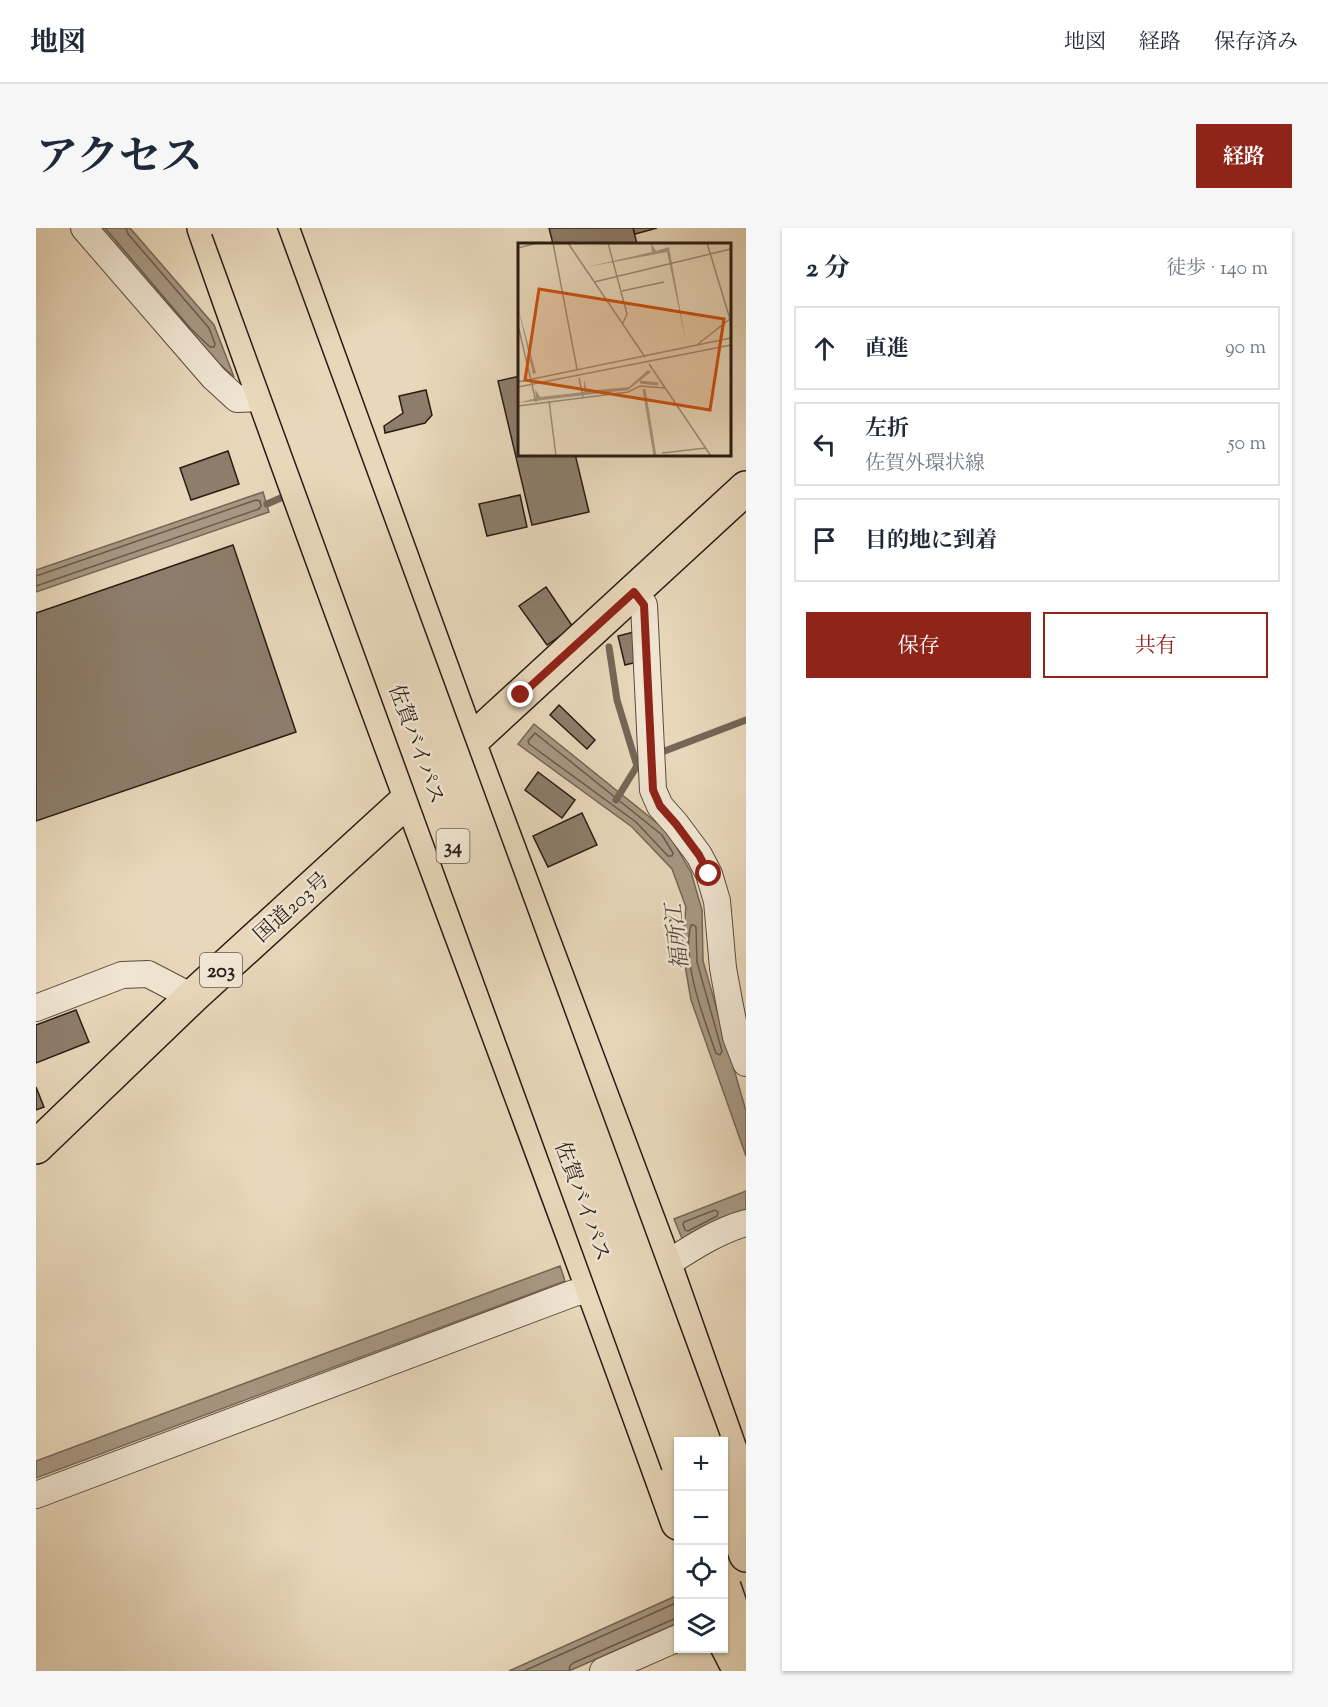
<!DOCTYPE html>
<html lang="ja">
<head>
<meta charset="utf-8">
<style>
	body { margin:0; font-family:"Sorts Mill Goudy","Noto Serif JP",serif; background:#f6f6f7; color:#1f2937 }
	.controls { position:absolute; right:18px; bottom:18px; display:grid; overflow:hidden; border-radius:0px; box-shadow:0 2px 4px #0004 }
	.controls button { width:54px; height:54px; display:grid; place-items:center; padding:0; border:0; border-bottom:2px solid #e0e1e3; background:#fff; color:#1f2937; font:30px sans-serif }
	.stop { position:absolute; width:18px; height:18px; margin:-14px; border:4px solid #8f2418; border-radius:50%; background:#fff }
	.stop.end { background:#8f2418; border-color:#fff; box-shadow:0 2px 6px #0008 }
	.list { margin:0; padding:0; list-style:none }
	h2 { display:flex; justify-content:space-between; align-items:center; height:78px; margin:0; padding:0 24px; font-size:26px }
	h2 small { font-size:20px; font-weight:400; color:#747a83 }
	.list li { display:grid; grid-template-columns:39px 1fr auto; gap:18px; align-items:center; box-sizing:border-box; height:84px; margin:0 12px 12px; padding:0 12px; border:2px solid #e0e1e3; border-radius:0px }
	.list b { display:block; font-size:22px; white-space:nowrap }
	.list p { margin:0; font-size:20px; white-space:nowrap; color:#747a83 }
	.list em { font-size:20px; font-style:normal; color:#747a83 }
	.actions { display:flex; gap:12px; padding:18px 24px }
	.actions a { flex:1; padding:14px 0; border:2px solid #8f2418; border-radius:0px; text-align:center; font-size:21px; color:#8f2418 }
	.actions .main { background:#8f2418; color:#fff }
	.icon { flex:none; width:33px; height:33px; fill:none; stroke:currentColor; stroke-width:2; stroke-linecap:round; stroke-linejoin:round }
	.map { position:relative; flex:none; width:710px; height:1443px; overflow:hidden; border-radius:0px }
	header { display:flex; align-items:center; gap:36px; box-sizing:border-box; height:84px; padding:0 30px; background:#fff; border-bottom:2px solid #e0e1e3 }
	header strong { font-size:28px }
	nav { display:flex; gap:33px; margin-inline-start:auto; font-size:21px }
	.intro { display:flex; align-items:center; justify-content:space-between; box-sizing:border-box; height:144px; padding:0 36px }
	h1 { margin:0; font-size:42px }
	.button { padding:15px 27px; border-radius:0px; background:#8f2418; color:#fff; font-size:21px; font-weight:700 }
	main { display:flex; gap:36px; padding:0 36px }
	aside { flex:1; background:#fff; border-radius:0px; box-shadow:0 2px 4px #0004 }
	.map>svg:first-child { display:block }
	.water { fill:#a79782; stroke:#756656; stroke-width:1.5 }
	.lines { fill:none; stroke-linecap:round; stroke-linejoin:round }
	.shore { stroke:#685a4c; stroke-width:1.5 }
	.stream { stroke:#756656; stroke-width:7 }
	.building { fill:#8d7d6b; stroke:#2a1c15; stroke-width:1.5 }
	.minor-casing { stroke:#5a4b3e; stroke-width:28 }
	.primary-casing { stroke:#2a1c15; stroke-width:36 }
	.trunk-casing { stroke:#2a1c15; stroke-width:36 }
	.minor { stroke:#f0e5d2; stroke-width:26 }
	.primary { stroke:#e8d7ba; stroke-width:33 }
	.trunk { stroke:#e8d7ba; stroke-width:33 }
	.trunk-bridge-casing { stroke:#2a1c15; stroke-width:36; stroke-linecap:butt }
	.trunk-bridge { stroke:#e8d7ba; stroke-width:33 }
	.route { stroke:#8f2418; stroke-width:8 }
	.labels { text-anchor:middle; stroke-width:5; stroke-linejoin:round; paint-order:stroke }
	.shield { fill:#f0e5d2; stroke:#65584e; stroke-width:1.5 }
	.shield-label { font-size:20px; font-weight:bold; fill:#2a1c15 }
	.street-label { font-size:21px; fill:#2a1c15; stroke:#f0e5d2 }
	.water-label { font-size:22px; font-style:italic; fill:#56473b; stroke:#f0e5d2 }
	.inset-river { fill:none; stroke:#a79782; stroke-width:3 }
	.inset-road { fill:none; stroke:#9c8c78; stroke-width:1.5 }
	.view { fill:#cc500d; fill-opacity:0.15; stroke:#cc500d; stroke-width:3 }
	.inset-edge { fill:none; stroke:#2a1c15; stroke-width:3 }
</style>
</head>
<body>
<header>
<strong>地図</strong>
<nav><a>地図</a><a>経路</a><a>保存済み</a></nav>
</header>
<div class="intro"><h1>アクセス</h1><a class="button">経路</a></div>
<main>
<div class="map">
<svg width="710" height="1443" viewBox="0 0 710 1443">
	<rect width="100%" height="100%" fill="#e8d7ba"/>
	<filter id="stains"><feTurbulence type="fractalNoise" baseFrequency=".00333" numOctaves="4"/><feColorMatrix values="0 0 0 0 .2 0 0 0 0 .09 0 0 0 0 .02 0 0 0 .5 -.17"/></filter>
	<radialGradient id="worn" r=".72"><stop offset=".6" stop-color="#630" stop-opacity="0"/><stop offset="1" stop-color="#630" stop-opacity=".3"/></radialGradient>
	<g class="water">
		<path d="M61,0H94L178,97L198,149L150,105Z"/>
		<path d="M227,264L233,284L0,364V342Z"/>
		<path d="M498,496L631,603L655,644L666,682L667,733L710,883V928L655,772L646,720L650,679L636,641L596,599L482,516Z"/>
		<path d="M710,963V982L694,988L647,1013L638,991Z"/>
		<path d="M524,1038L529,1053L0,1250V1233Z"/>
		<path d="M642,1367V1395L533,1443H473Z"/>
	</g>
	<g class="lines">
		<g class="shore">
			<path d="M69,0L154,100L174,119H178L179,116L173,100L92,6L90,0"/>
			<path d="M0,348L220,272L224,273L225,278L223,281L0,358"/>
			<path d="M499,505L626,607L637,625L636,628H632L600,594L493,516L492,513Z"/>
			<path d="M655,697H658L660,699L661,734L686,823L684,827L680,825C668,791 645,732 655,697Z"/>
			<path d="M679,982L682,984L681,988L652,1003L649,1002L647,996L648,994Z"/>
			<path d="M488,1443L642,1374"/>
			<path d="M533,1443L534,1438L537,1435L638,1391L642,1390"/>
		</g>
		<g class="stream">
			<path d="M231,276L247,269"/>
			<path d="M573,419L581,472L601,538L580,572"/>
			<path d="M626,524L710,492"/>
		</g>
	</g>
	<g class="building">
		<path d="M513,0H597L601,16H517Z"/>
		<path d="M597,0H621L599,6Z"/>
		<path d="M484,148V226H539L553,284L496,297L462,153Z"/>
		<path d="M390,162L396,187L389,195L349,205L348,198L367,185L363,168Z"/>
		<path d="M192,223L203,256L155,272L144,240Z"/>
		<path d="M484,267L491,299L451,308L443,276Z"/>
		<path d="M197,317L260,504L0,593V385Z"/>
		<path d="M510,359L537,399L511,417L483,378Z"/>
		<path d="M598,404L605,433L589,437L582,408Z"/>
		<path d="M523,477L559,512L551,521L514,487Z"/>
		<path d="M502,544L539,572L526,590L489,562Z"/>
		<path d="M546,585L561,617L512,639L497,608Z"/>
		<path d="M40,782L53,814L0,835V797Z"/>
		<path d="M0,859L8,879L0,882Z"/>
	</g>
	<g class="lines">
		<defs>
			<g id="minor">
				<path d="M48,0L178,150L201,171L227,170"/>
				<path d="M598,364L608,377L617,562L624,578L640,596L663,627L673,646L681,673L687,740L693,773L700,809L710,835"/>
				<path d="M0,780L86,747L112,746L156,769"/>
				<path d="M629,1037C654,1021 681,1003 710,995"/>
				<path d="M0,1267L538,1065L558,1062"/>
				<path d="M567,1443L642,1410"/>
			</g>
			<path id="primary" d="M433,515L710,260"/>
			<g id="trunk">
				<path d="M168,0C319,434 487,862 642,1295"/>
				<path d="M246,0L433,515L629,1037L710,1267"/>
				<path d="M0,919L156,769L390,555"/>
				<path d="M688,1266L710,1327"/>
				<path d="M688,1412L704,1443"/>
			</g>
		</defs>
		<use href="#minor" class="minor-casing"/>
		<use href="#primary" class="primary-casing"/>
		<use href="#trunk" class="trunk-casing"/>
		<use href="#minor" class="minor"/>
		<use href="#primary" class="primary"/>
		<use href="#trunk" class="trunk"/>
		<defs>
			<g id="trunk-bridge">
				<path d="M192,0L642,1236"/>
				<path d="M223,0L668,1214"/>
				<path d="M688,1359L704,1405"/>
			</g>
		</defs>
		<use href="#trunk-bridge" class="trunk-bridge-casing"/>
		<use href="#trunk-bridge" class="trunk-bridge"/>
	</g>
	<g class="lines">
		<path class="route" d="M485,467L598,364L608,377L617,562L624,578L640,596L663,627L673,646"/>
	</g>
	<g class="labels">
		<g class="shield">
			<rect x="400.5" y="601" width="33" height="34" rx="4.5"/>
			<rect x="164" y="725" width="42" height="34" rx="4.5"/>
		</g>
		<g class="shield-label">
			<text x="417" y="625">34</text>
			<text x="185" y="749">203</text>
		</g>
		<g class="street-label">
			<text transform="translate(381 516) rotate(70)" y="7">佐賀バイパス</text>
			<text transform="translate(255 679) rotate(-42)" y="7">国道203号</text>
			<text transform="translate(547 973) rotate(70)" y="7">佐賀バイパス</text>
		</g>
		<g class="water-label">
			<text transform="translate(640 709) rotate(-96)" y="8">福所江</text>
		</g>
	</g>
	<g transform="translate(482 15)">
		<rect width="213" height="213" fill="#e8d7ba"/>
		<path d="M133,0L138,8L151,4L168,99L149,9L69,24L134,9ZM0,64L18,130L15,131ZM130,127L133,129L110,147L0,160L18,155L17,146L22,154L66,149V137L69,148L111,144Z" fill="#a79782"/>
		<path class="inset-river" d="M122,139L140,141M126,146L137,213"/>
		<path class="inset-road" d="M35,0L59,126M50,0L127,114M90,0L109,71L105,80M0,5L19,0M76,39L213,6M104,48L146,39M0,82L18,159M180,101L212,76L189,0M131,121L193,213M61,135L65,154M0,139L213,95M0,144L213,102M31,158L38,213M0,163L110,149L122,143L147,145M144,210L188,205"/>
		<path class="view" d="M21,46L206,76L192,167L7,137Z"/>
		<rect width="213" height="213" class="inset-edge"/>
	</g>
	<rect width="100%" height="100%" filter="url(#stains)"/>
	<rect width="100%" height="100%" fill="url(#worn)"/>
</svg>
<div class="controls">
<button>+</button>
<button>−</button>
<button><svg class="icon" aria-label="locate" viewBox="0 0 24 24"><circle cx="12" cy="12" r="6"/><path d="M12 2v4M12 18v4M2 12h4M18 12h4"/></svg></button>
<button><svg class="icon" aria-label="layers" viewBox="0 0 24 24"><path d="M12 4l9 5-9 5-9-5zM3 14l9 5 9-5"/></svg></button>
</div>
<div class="stop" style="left:673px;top:646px"></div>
<div class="stop end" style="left:485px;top:467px"></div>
</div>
<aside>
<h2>2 分<small>徒歩 · 140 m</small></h2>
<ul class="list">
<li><svg class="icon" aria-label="ahead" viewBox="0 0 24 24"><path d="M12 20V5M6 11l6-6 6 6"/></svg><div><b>直進</b></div><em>90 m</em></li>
<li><svg class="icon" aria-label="left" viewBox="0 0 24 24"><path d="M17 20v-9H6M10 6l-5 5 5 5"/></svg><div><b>左折</b><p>佐賀外環状線</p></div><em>50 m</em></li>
<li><svg class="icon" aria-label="arrive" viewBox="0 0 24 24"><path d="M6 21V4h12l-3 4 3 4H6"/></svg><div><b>目的地に到着</b></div></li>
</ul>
<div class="actions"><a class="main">保存</a><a>共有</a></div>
</aside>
</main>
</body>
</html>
